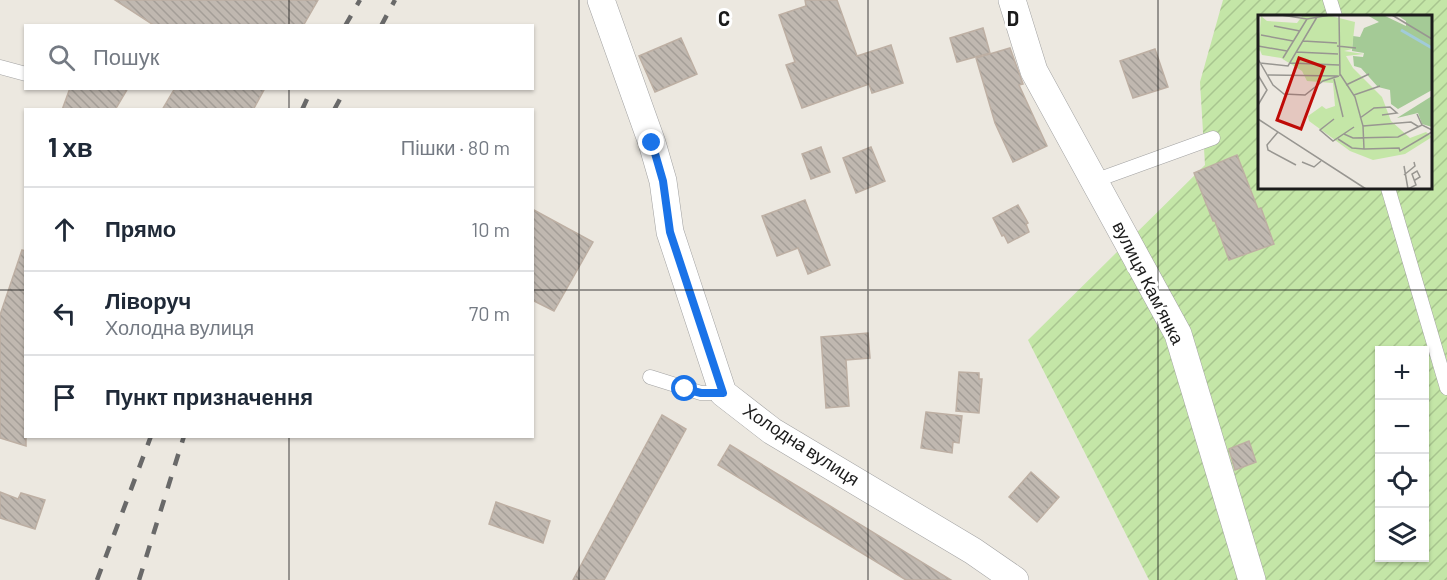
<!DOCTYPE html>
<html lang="uk">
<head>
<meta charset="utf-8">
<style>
	body { margin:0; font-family:Barlow,sans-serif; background:#f6f6f7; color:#1f2937 }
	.controls { position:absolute; right:18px; bottom:18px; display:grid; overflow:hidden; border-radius:0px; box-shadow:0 2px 4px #0004 }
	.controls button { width:54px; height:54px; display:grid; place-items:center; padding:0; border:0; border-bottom:2px solid #e0e1e3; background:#fff; color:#1f2937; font:30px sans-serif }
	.stop { position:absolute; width:18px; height:18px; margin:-14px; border:4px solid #1a73e8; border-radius:50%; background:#fff }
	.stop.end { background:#1a73e8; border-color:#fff; box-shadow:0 2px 6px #0008 }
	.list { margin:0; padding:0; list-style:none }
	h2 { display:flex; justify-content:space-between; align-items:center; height:78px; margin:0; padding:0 24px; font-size:26px }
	h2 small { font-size:20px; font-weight:400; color:#747a83 }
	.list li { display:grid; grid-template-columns:39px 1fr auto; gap:18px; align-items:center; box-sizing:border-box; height:84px; padding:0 24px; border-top:2px solid #e0e1e3 }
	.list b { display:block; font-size:22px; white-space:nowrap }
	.list p { margin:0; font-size:20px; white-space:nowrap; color:#747a83 }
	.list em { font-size:20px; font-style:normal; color:#747a83 }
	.icon { flex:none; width:33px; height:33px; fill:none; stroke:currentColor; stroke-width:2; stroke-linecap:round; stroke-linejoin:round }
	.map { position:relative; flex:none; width:1447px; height:580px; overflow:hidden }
	.search { position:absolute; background:#fff; box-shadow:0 2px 4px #0004; left:24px; top:24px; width:510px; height:66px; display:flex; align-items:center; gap:15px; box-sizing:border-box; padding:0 21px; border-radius:0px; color:#747a83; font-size:22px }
	.panel { position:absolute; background:#fff; box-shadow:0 2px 4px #0004; left:24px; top:108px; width:510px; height:330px; border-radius:0px }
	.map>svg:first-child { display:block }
	.garden { fill:url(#garden-furrows); fill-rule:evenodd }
	.building { fill:url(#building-back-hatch); stroke:#bdafa3; stroke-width:1.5 }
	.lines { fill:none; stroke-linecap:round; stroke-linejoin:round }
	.lane-casing { stroke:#a2a2a2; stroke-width:15 }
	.street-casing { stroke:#a2a2a2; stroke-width:28 }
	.lane { stroke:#fff; stroke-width:14 }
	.street { stroke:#fff; stroke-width:27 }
	.rail { stroke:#696969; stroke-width:4.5; stroke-dasharray:12 12; stroke-linecap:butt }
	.route { stroke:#1a73e8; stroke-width:8 }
	.grid { fill:none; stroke:#1b1b1b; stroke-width:1.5; stroke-opacity:0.55 }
	.labels { text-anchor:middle; stroke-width:6; stroke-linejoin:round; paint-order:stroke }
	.street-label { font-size:18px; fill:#1b1b1b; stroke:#fff }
	.inset-river { fill:none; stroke:#a1cbd9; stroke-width:3 }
	.inset-road { fill:none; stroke:#989691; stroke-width:1.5 }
	.view { fill:#bf0b07; fill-opacity:0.15; stroke:#bf0b07; stroke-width:3 }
	.inset-edge { fill:none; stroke:#1b1b1b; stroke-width:3 }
	.grid-label { font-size:20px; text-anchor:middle; font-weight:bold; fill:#1b1b1b; stroke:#fff; stroke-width:6; stroke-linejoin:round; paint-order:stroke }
</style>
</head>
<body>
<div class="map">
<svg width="1447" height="580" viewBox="0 0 1447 580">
	<defs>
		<pattern id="garden-furrows" width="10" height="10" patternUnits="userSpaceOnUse" patternTransform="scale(1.5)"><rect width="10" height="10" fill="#c4e6a7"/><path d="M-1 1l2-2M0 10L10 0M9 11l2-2" fill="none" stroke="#a8c58f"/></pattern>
		<pattern id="building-back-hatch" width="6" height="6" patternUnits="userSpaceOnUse" patternTransform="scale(1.5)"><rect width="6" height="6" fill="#c0b8b0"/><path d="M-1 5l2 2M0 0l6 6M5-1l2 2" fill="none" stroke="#a49e97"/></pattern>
	</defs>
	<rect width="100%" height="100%" fill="#ece8e0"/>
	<path class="garden" d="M1223,0H1447V580H1149L1028,340L1205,165L1200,82ZM1260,16H1430V188H1260ZM1380,350H1424V558H1380Z"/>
	<g class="building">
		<path d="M115,0H318L303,26H155Z"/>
		<path d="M805,0H837L857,56L891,45L903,83L872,93L869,84L802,108L786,65L795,62L779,15L806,6Z"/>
		<path d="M983,28L990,53L957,62L950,38Z"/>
		<path d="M681,38L697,74L655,92L639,56Z"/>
		<path d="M1010,48L1023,84L1019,85L1047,146L1013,162L995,123L976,58Z"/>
		<path d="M1155,49L1168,87L1133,98L1120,61Z"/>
		<path d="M70,88H128L115,110H62Z"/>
		<path d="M175,88H265L253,110H162Z"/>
		<path d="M821,147L830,172L811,179L802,154Z"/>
		<path d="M871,147L885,181L856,193L843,158Z"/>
		<path d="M1237,155L1258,209L1261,208L1274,244L1229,260L1215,221H1213L1194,173Z"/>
		<path d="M805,200L830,265L808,274L798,248L777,256L762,216Z"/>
		<path d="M1018,205L1028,223L1026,224L1029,232L1008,243L1004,235L1002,236L993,218Z"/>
		<path d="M532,209L593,242L554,311L532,300Z"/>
		<path d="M22,250L26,251V446L0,438V315Z"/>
		<path d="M868,333L870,358L846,360L849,406L826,408L821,337Z"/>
		<path d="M959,372L979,373V379H982L979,413L956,411Z"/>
		<path d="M926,412L962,416L959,443L953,442L952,453L921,448Z"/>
		<path d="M662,415L686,429L604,580H573Z"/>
		<path d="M1249,441L1256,462L1235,470L1229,449Z"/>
		<path d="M730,445L830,506L951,580H906L811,522L718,465Z"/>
		<path d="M1031,472L1059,497L1037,522L1009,497Z"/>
		<path d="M0,492L18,499L21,493L45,500L35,529L0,518Z"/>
		<path d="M496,502L550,521L543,543L489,524Z"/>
	</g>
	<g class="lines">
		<defs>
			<g id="lane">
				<path d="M1330,0L1335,16"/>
				<path d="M0,67L26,74"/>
				<path d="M1094,181L1213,138"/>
				<path d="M1388,188L1447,388"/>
				<path d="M650,377L701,393H723"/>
			</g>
			<g id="street">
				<path d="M601,0L652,143L663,181L670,232L723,393L772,431L973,551L1015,580"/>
				<path d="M1012,0L1034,71L1178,334L1252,580"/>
			</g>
		</defs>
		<use href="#lane" class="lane-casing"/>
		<use href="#street" class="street-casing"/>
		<use href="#lane" class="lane"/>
		<use href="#street" class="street"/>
		<g class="rail">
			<path d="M345,26L360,0"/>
			<path d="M381,26L395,0"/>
			<path d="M302,110L312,88"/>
			<path d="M334,110L346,88"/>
			<path d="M97,580L151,436"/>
			<path d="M139,580L184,436"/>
		</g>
	</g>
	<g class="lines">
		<path class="route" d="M652,143L663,181L670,232L723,393H701L685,389"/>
	</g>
	<path class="grid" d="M289,0V26M579,0V580M868,0V580M1158,0V580M289,88V110M0,290H26M532,290H1447M289,436V580"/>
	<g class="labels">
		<g class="street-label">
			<text transform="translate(1148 283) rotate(63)" y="6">вулиця Камʼянка</text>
			<text transform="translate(801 445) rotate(33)" y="6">Холодна вулиця</text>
		</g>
	</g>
	<g transform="translate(1258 15)">
		<rect width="174" height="174" fill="#ece8e0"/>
		<path d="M109,0H125L148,11V6L139,0H174V75L140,94L133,89L132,75L120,72L103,53L96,51L95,41L105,42L106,38L94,36L95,21L102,22L106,13L121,7ZM174,81V112L164,109L160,98L139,103Z" fill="#a4ca96"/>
		<path d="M45,0H69L97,7L94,34L86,36L106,39L88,41L95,53L124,82L133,106L152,123L168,117L174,122L147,139L115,145L92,136L51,106L50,101L64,91L68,94L77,91L75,68L49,66L44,56L23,43L4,40L2,35L0,38L3,1L9,6L39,8Z" fill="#c4e6a7"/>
		<path class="inset-river" d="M143,15L174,33"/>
		<path class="inset-road" d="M23,0L49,4L72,0M81,0L82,61M134,0L174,24M16,11L42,16M3,20L35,26M45,26L79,28M0,31L29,36M79,31L98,33M38,37L80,39M25,43L49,4M0,44L15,70L26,79L47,80L65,66L81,61M2,48L30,51L59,2M32,48L81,50M0,60L9,75L0,90M10,60L80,61M76,64L85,102M88,70L111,59M96,80L122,71M159,99L164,110L174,115M102,103L116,93L132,92L139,98L124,100M0,104L108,174M76,104L62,115L75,126L96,112M105,111L153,107L161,112M20,117L9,130L10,135L38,150M86,119L95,123L140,122L164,110M80,124L94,133L106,134L105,111L97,82L82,59M106,134L141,133L142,136L174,117M44,147L56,152L63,146M146,151L150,174M146,160L157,151L156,147M150,174L158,170L154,159L159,156L162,162L157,165"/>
		<path class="view" d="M41,43L66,52L43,114L19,105Z"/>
		<rect width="174" height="174" class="inset-edge"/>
	</g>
	<g class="grid-label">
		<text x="724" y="26">C</text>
		<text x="1013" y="26">D</text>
	</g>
</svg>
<div class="controls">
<button>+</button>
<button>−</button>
<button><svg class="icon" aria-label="locate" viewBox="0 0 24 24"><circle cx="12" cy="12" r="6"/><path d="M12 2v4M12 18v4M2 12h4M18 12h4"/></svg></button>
<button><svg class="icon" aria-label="layers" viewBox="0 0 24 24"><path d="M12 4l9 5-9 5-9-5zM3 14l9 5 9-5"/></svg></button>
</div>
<div class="stop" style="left:685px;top:389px"></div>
<div class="stop end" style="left:652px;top:143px"></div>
<div class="search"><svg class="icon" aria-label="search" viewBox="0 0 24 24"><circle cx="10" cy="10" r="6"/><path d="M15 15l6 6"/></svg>Пошук</div>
<section class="panel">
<h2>1 хв<small>Пішки · 80 m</small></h2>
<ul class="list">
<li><svg class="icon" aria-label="ahead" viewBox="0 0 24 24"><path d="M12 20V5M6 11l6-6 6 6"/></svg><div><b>Прямо</b></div><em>10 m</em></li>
<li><svg class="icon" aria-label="left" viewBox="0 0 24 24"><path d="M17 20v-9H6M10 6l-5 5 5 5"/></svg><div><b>Ліворуч</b><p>Холодна вулиця</p></div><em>70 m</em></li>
<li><svg class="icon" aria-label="arrive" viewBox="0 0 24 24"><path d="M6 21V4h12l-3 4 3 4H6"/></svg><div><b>Пункт призначення</b></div></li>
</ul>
</section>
</div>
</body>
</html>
